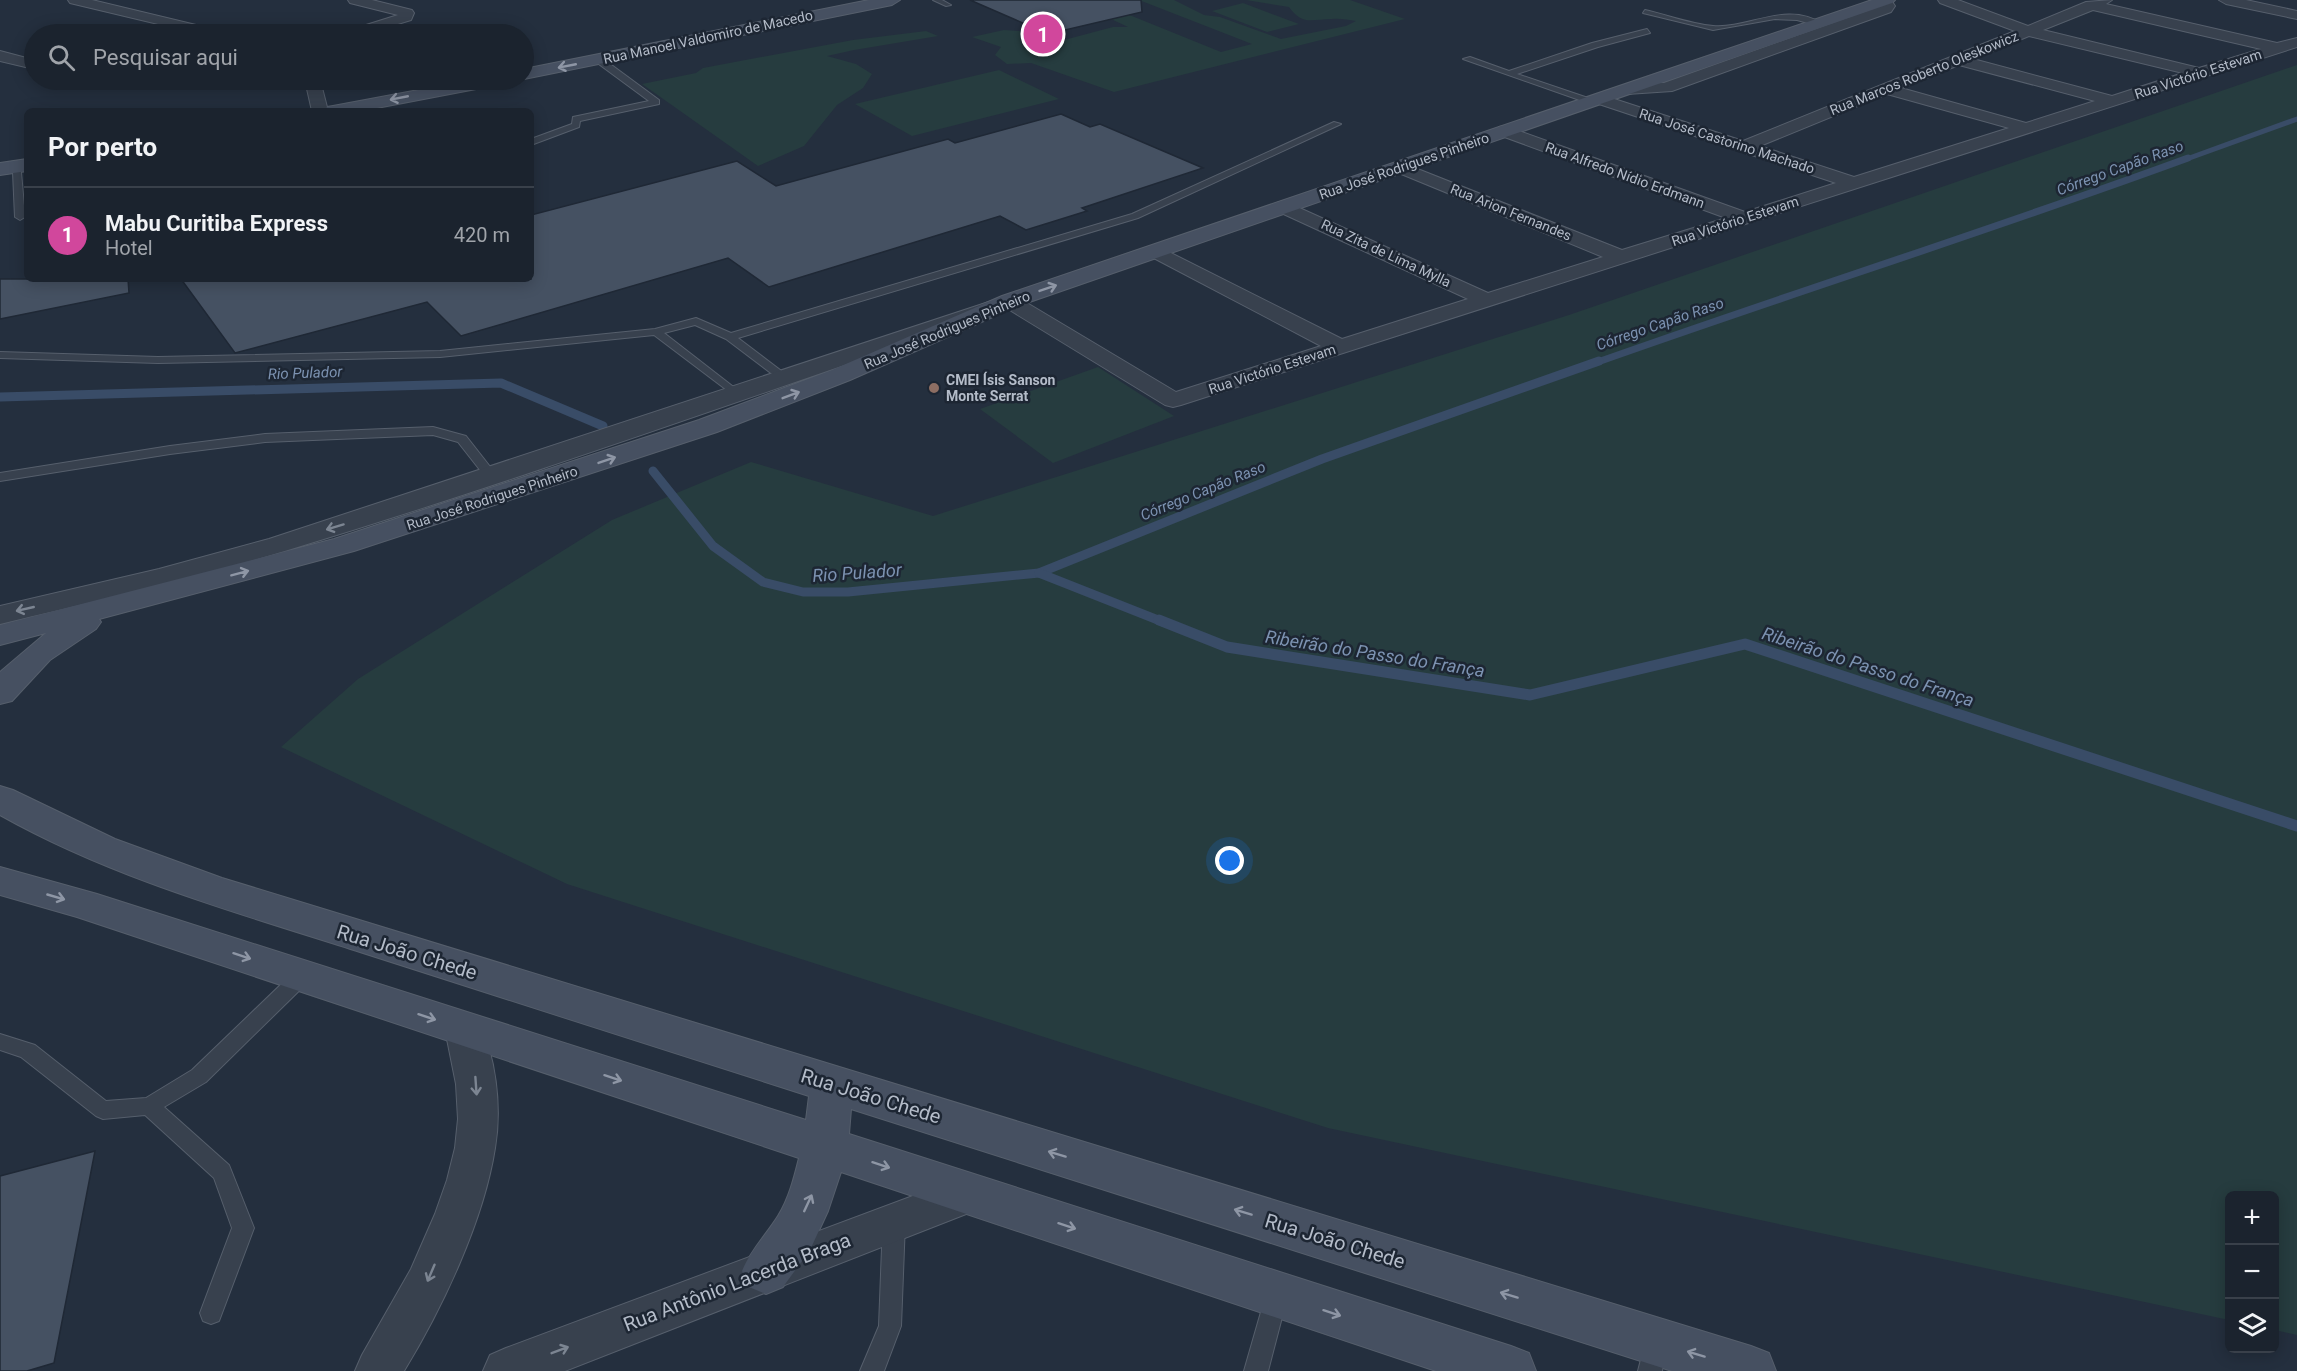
<!DOCTYPE html>
<html lang="pt">
<head>
<meta charset="utf-8">
<style>
	body { margin:0; font-family:Roboto,sans-serif; background:#242b36; color:#f1f3f6 }
	.controls { position:absolute; right:18px; bottom:18px; display:grid; overflow:hidden; border-radius:9px; box-shadow:0 3px 15px #0003 }
	.controls button { width:54px; height:54px; display:grid; place-items:center; padding:0; border:0; border-bottom:2px solid #39404a; background:#1b232e; color:#f1f3f6; font:30px sans-serif }
	.you { position:absolute; left:1230px; top:861px; width:21px; height:21px; margin:-15px; border:4px solid #fff; border-radius:50%; background:#1a73e8; box-shadow:0 0 0 9px #1a73e833 }
	.badge { display:grid; place-items:center; width:39px; height:39px; border-radius:50%; background:#8ab4f8; color:#fff; font-size:20px; font-weight:700 }
	.pin { position:absolute; translate:-50% -50%; border:3px solid #fff; box-shadow:0 2px 6px #0006 }
	.list { margin:0; padding:0; list-style:none }
	h2 { display:flex; justify-content:space-between; align-items:center; height:78px; margin:0; padding:0 24px; font-size:26px }
	h2 small { font-size:20px; font-weight:400; color:#a0a4aa }
	.list li { display:grid; grid-template-columns:39px 1fr auto; gap:18px; align-items:center; box-sizing:border-box; height:96px; padding:0 24px; border-top:2px solid #39404a }
	.list b { display:block; font-size:22px; white-space:nowrap }
	.list p { margin:0; font-size:20px; white-space:nowrap; color:#a0a4aa }
	.list em { font-size:20px; font-style:normal; color:#a0a4aa }
	.icon { flex:none; width:33px; height:33px; fill:none; stroke:currentColor; stroke-width:2; stroke-linecap:round; stroke-linejoin:round }
	.map { position:relative; flex:none; width:2297px; height:1371px; overflow:hidden }
	.search { position:absolute; background:#1b232e; box-shadow:0 3px 15px #0003; left:24px; top:24px; width:510px; height:66px; display:flex; align-items:center; gap:15px; box-sizing:border-box; padding:0 21px; border-radius:33px; color:#a0a4aa; font-size:22px }
	.panel { position:absolute; background:#1b232e; box-shadow:0 3px 15px #0003; left:24px; top:108px; width:510px; height:174px; border-radius:9px }
	.map>svg:first-child { display:block }
	.green { fill:#263c3f }
	.lines { fill:none; stroke-linecap:round; stroke-linejoin:round }
	.stream-far3 { stroke:#394c67; stroke-width:5 }
	.stream-far2 { stroke:#394c67; stroke-width:7 }
	.stream-far1 { stroke:#394c67; stroke-width:9 }
	.stream { stroke:#394c67; stroke-width:11 }
	.building { fill:#455162; stroke:#1f2835; stroke-width:1.5 }
	.lane-casing { stroke:#565f6c; stroke-width:2 }
	.street-casing { stroke:#565f6c; stroke-width:2 }
	.secondary-casing { stroke:#565f6c; stroke-width:2 }
	.lane { fill:#38414e; fill-rule:evenodd }
	.street { fill:#38414e; fill-rule:evenodd }
	.secondary { fill:#465061; fill-rule:evenodd }
	.oneway { stroke:#8e96a5 }
	.oneway2 { stroke:#7c8592 }
	.education-dot { fill:#8d6e63; stroke:#1d2633; stroke-width:2 }
	.labels { text-anchor:middle; stroke-width:5; stroke-linejoin:round; paint-order:stroke }
	.far-street-label { font-size:14px; fill:#b4bcc9; stroke:#1d2633 }
	.far-poi-label { font-size:14px; font-weight:bold; fill:#b4bcc9; stroke:#1d2633; text-anchor:start }
	.far-water-label { font-size:15px; font-style:italic; fill:#7c92b1; stroke:#1d2633 }
	.water-label { font-size:18px; font-style:italic; fill:#7c92b1; stroke:#1d2633 }
	.near-street-label { font-size:20px; fill:#b4bcc9; stroke:#1d2633 }
</style>
</head>
<body>
<div class="map">
<svg width="2297" height="1371" viewBox="0 0 2297 1371">
	<rect width="100%" height="100%" fill="#242f3e"/>
	<g class="green">
		<path d="M1139,0H1174L1204,15L1220,17L1281,39L1346,26L1356,21C1349,20 1339,18 1332,19C1311,19 1303,26 1289,7L1246,0H1350L1405,19L1114,92L1031,63L1007,64L995,55L1001,47L972,37L1004,30L1019,31L1049,44L1113,27H1128L1109,18L1127,14L1221,52L1252,44Z"/>
		<path d="M1243,3L1299,24L1267,32L1212,11Z"/>
		<path d="M926,31L938,36L854,50L827,56L856,64L872,74L863,88L837,105L804,146L758,166L642,84L696,73L703,68L853,40Z"/>
		<path d="M2297,65V1335L2275,1330L2274,1196H2230L2229,1320L1328,1128L567,884L281,747L358,679L612,520L751,462L933,516L1569,315Z"/>
		<path d="M999,70L1059,99L912,136L855,104Z"/>
		<path d="M1098,367L1174,416L1053,463L980,409Z"/>
	</g>
	<g class="lines">
		<path class="stream-far3" d="M2184,160L2297,119"/>
		<path class="stream-far2" d="M1595,363C1792,293 1992,230 2188,158"/>
		<g class="stream-far1">
			<path d="M0,397L501,383L603,426"/>
			<path d="M653,471L713,546L763,582L803,592H848L1039,573L1322,459L1599,361"/>
			<path d="M1039,573L1163,622"/>
		</g>
		<path class="stream" d="M1159,620L1227,647L1530,695L1745,644L2297,826"/>
	</g>
	<g class="building">
		<path d="M970,0H1141L1142,12L1048,34Z"/>
		<path d="M1061,114L1090,127L1100,124L1203,168L1082,208L1087,211L1026,230L1000,216L769,287L728,258L461,336L427,302L235,353L181,279H531V215L737,161L776,186L948,139L955,143Z"/>
		<path d="M0,279H128L129,293L0,319Z"/>
		<path d="M95,1151L54,1363L27,1371H0V1176Z"/>
	</g>
	<g class="lines">
		<defs>
			<g id="lane">
				<path d="M933,0H942L951,5L946,6Z"/>
				<path d="M1645,10C1667,15 1691,24 1713,26C1750,29 1786,0 1823,24L1819,26L1797,20L1775,19L1713,30L1643,13Z"/>
				<path d="M1647,29L1650,33L1598,47L1517,74L1594,100L1595,102L1591,104L1463,59L1470,57L1509,71L1592,43Z"/>
				<path d="M596,58H602L659,100V104L580,121L579,127L531,145V139L572,124L573,117L649,101L596,62Z"/>
				<path d="M1334,122L1341,124L1138,218L738,338L788,376V380H780L726,339L695,325L664,333L740,392V396L736,397L654,335L440,357L158,363L0,358V352L158,357L440,351L655,329L696,318L731,333L1132,214Z"/>
				<path d="M14,164L21,172L25,217L20,220L15,217L13,172L10,167Z"/>
				<path d="M433,427L466,436L495,473L497,476L495,479H487L458,442L433,435L265,442L170,454L0,481V473L170,446L265,434Z"/>
				<path d="M302,969L309,971L311,976L309,981L206,1082L164,1107L229,1165L254,1228L219,1321L211,1324L203,1321L200,1313L232,1228L214,1178L145,1115L103,1119L96,1116L21,1057L0,1050V1034L35,1045L106,1101L146,1098L192,1070L295,971Z"/>
				<path d="M894,1212L902,1215L905,1222L901,1326L884,1371H860L879,1326L883,1222L886,1215Z"/>
				<path d="M1276,1287L1284,1290L1287,1298L1268,1371H1244L1265,1298L1268,1290Z"/>
				<path d="M1655,1333L1663,1336L1666,1344L1662,1371H1638L1647,1336Z"/>
			</g>
			<g id="street">
				<path d="M68,0H92L221,31L223,34H200L70,3Z"/>
				<path d="M348,0H372L412,10L414,13L411,20L365,34H345L347,31L398,15L350,3Z"/>
				<path d="M1879,0H1891L1895,6L1891,12L1672,91L1627,94L1619,89L1627,84L1664,83L1881,6Z"/>
				<path d="M1938,0H1958L2028,26L2086,2L2112,0L2106,4L2277,43L2297,38V47L1181,405L1173,407L1165,405L1008,309C768,390 530,477 288,550C193,579 96,601 0,624V606L159,569L269,539L1010,295L1017,297L1176,392L1321,346L1148,255L1145,251L1148,247L1155,245L1342,339L1468,299L1277,211L1275,207L1277,203L1284,201L1488,293L1603,257L1394,171L1391,167L1394,163L1400,162L1622,250L1726,218L1499,135L1497,131L1499,127L1505,126L1745,212L1836,183L1593,102L1591,99L1593,96H1605L1743,141L2015,31L1940,3ZM2093,10L2261,49L2199,68L2043,30ZM2029,36L2183,73L2112,96L1973,59ZM1959,65L2095,101L2026,123L1901,88ZM1887,94L2009,128L1854,177L1760,146Z"/>
				<path d="M2219,0H2246L2297,11V19L2226,4Z"/>
				<path d="M0,51L34,60V69L0,61Z"/>
				<path d="M305,80H320L328,111H312Z"/>
				<path d="M464,1013L477,1018C496,1055 502,1107 495,1148C484,1220 442,1309 404,1371H355L362,1355L411,1269L435,1214L447,1180L455,1148L458,1119L456,1084L445,1029L451,1018Z"/>
				<path d="M969,1175L984,1181L990,1194L984,1207L565,1371H483L490,1355L506,1348Z"/>
			</g>
			<g id="secondary">
				<path d="M869,0H900L892,5L524,79V69Z"/>
				<path d="M1872,0H1895L1892,3L1018,306L850,380L717,432L354,551L99,619L101,622L96,629L50,660L12,701L0,704V672L46,633L0,645V625L334,539L699,420L832,370L1002,296Z"/>
				<path d="M472,80H506L503,84L497,85L361,111H324L327,107L333,106Z"/>
				<path d="M27,159V171L0,175V163Z"/>
				<path d="M0,786L13,790L115,839L222,878L1751,1346L1769,1353L1776,1371H1672L851,1109L849,1134L1511,1346L1529,1353L1536,1371H1436L841,1172L828,1211L810,1250L783,1287L766,1294L749,1287L742,1271C751,1250 766,1235 778,1216C789,1198 794,1178 799,1158L77,917L0,895V867L97,894L806,1120L809,1096C659,1048 509,1000 360,952C238,913 112,878 0,815Z"/>
			</g>
		</defs>
		<use href="#lane" class="lane-casing"/>
		<use href="#street" class="street-casing"/>
		<use href="#secondary" class="secondary-casing"/>
		<use href="#lane" class="lane"/>
		<use href="#street" class="street"/>
		<use href="#secondary" class="secondary"/>
	</g>
	<defs><path id="oneway-shaft" d="M-6 0H5M1.5-3L5.5 0L1.5 3" fill="none" stroke-width="1.6" stroke-linecap="round" stroke-linejoin="round" transform="scale(1.5)"/></defs>
	<g class="oneway">
		<use href="#oneway-shaft" transform="translate(567 66) rotate(169)"/>
		<use href="#oneway-shaft" transform="translate(399 98) rotate(169)"/>
		<use href="#oneway-shaft" transform="translate(1048 288) rotate(-19)"/>
		<use href="#oneway-shaft" transform="translate(791 395) rotate(-21)"/>
		<use href="#oneway-shaft" transform="translate(607 460) rotate(-19)"/>
		<use href="#oneway-shaft" transform="translate(240 573) rotate(-15)"/>
		<use href="#oneway-shaft" transform="translate(56 897) rotate(16)"/>
		<use href="#oneway-shaft" transform="translate(242 956) rotate(18)"/>
		<use href="#oneway-shaft" transform="translate(427 1017) rotate(18)"/>
		<use href="#oneway-shaft" transform="translate(613 1078) rotate(18)"/>
		<use href="#oneway-shaft" transform="translate(1057 1154) rotate(-163)"/>
		<use href="#oneway-shaft" transform="translate(881 1165) rotate(18)"/>
		<use href="#oneway-shaft" transform="translate(808 1203) rotate(-65)"/>
		<use href="#oneway-shaft" transform="translate(1243 1212) rotate(-163)"/>
		<use href="#oneway-shaft" transform="translate(1067 1226) rotate(18)"/>
		<use href="#oneway-shaft" transform="translate(1509 1295) rotate(-163)"/>
		<use href="#oneway-shaft" transform="translate(1332 1313) rotate(18)"/>
		<use href="#oneway-shaft" transform="translate(1696 1354) rotate(-163)"/>
	</g>
	<g class="oneway2">
		<use href="#oneway-shaft" transform="translate(335 527) rotate(163)"/>
		<use href="#oneway-shaft" transform="translate(25 609) rotate(167)"/>
		<use href="#oneway-shaft" transform="translate(476 1086) rotate(86)"/>
		<use href="#oneway-shaft" transform="translate(431 1273) rotate(113)"/>
		<use href="#oneway-shaft" transform="translate(560 1350) rotate(-21)"/>
	</g>
	<circle class="education-dot" cx="934" cy="388" r="6"/>
	<g class="labels">
		<g class="far-street-label">
			<text transform="translate(708 37) rotate(-12)" y="5">Rua Manoel Valdomiro de Macedo</text>
			<text transform="translate(1924 73) rotate(-22)" y="5">Rua Marcos Roberto Oleskowicz</text>
			<text transform="translate(2198 74) rotate(-18)" y="5">Rua Victório Estevam</text>
			<text transform="translate(1727 141) rotate(18)" y="5">Rua José Castorino Machado</text>
			<text transform="translate(1404 166) rotate(-19)" y="5">Rua José Rodrigues Pinheiro</text>
			<text transform="translate(1625 175) rotate(20)" y="5">Rua Alfredo Nídio Erdmann</text>
			<text transform="translate(1511 212) rotate(22)" y="5">Rua Arion Fernandes</text>
			<text transform="translate(1735 221) rotate(-18)" y="5">Rua Victório Estevam</text>
			<text transform="translate(1386 253) rotate(25)" y="5">Rua Zita de Lima Mylla</text>
			<text transform="translate(947 330) rotate(-23)" y="5">Rua José Rodrigues Pinheiro</text>
			<text transform="translate(1272 369) rotate(-18)" y="5">Rua Victório Estevam</text>
			<text transform="translate(492 498) rotate(-18)" y="5">Rua José Rodrigues Pinheiro</text>
		</g>
		<g class="far-poi-label">
			<text x="946" y="385">CMEI Ísis Sanson<tspan x="946" dy="16">Monte Serrat</tspan></text>
		</g>
		<g class="far-water-label">
			<text transform="translate(2120 168) rotate(-20)" y="5">Córrego Capão Raso</text>
			<text transform="translate(1660 324) rotate(-19)" y="5">Córrego Capão Raso</text>
			<text transform="translate(305 373) rotate(-2)" y="5">Rio Pulador</text>
			<text transform="translate(1203 491) rotate(-22)" y="5">Córrego Capão Raso</text>
		</g>
		<g class="water-label">
			<text transform="translate(857 573) rotate(-4)" y="6">Rio Pulador</text>
			<text transform="translate(1375 654) rotate(9)" y="6">Ribeirão do Passo do França</text>
			<text transform="translate(1868 667) rotate(18)" y="6">Ribeirão do Passo do França</text>
		</g>
		<g class="near-street-label">
			<text transform="translate(407 952) rotate(17)" y="7">Rua João Chede</text>
			<text transform="translate(871 1096) rotate(17)" y="7">Rua João Chede</text>
			<text transform="translate(1335 1241) rotate(17)" y="7">Rua João Chede</text>
			<text transform="translate(737 1282) rotate(-21)" y="7">Rua Antônio Lacerda Braga</text>
		</g>
	</g>
</svg>
<div class="controls">
<button>+</button>
<button>−</button>
<button><svg class="icon" aria-label="layers" viewBox="0 0 24 24"><path d="M12 4l9 5-9 5-9-5zM3 14l9 5 9-5"/></svg></button>
</div>
<div class="you"></div>
<div class="pin badge" style="left:1043px;top:34px;background:#d1479c">1</div>
<div class="search"><svg class="icon" aria-label="search" viewBox="0 0 24 24"><circle cx="10" cy="10" r="6"/><path d="M15 15l6 6"/></svg>Pesquisar aqui</div>
<section class="panel">
<h2>Por perto<small></small></h2>
<ul class="list">
<li><span class="badge" style="background:#d1479c">1</span><div><b>Mabu Curitiba Express</b><p>Hotel</p></div><em>420 m</em></li>
</ul>
</section>
</div>
</body>
</html>
